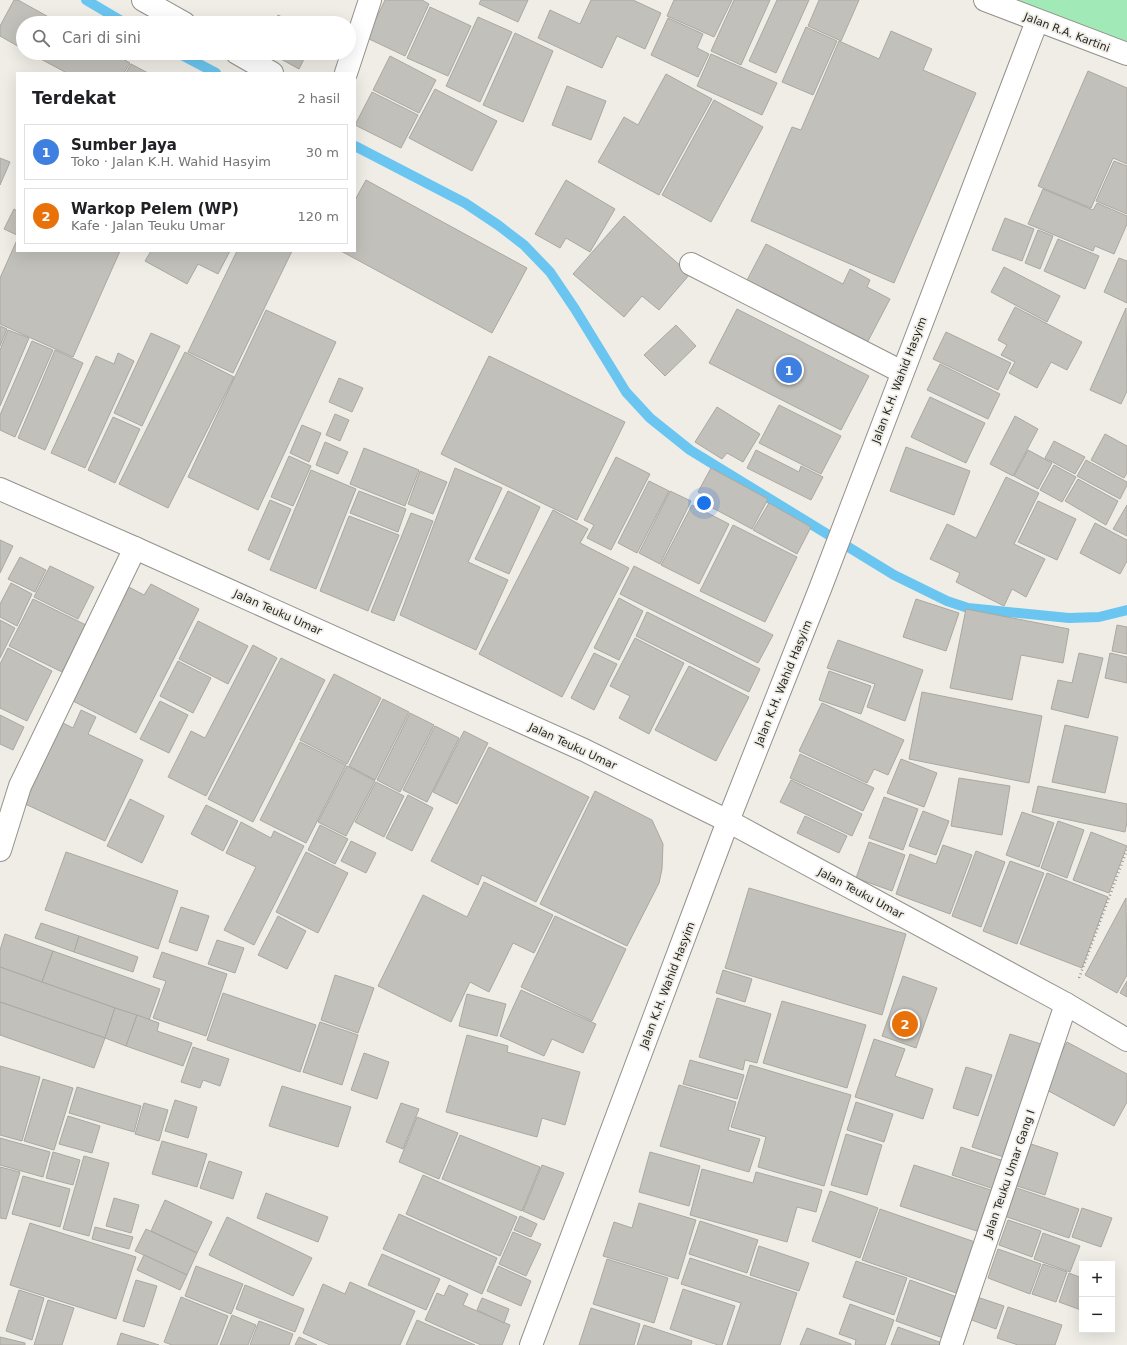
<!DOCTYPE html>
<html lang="id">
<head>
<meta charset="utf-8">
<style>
	body { margin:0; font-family:"DejaVu Sans",sans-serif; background:#f6f6f6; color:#202124 }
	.controls { position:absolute; right:12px; bottom:12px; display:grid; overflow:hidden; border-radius:0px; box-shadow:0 4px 16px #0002 }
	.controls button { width:36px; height:36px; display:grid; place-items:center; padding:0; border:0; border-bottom:1px solid #e0e0e0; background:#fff; color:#202124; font:20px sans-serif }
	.you { position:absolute; left:704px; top:503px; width:14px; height:14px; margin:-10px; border:3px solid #fff; border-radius:50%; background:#1a73e8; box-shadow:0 0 0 6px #1a73e833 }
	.badge { display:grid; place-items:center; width:26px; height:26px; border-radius:50%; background:#2858c6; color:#fff; font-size:13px; font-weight:700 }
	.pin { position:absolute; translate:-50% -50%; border:2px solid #fff; box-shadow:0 1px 4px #0006 }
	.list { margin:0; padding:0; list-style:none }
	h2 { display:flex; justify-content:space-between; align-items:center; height:52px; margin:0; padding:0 16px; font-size:17px }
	h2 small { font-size:13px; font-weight:400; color:#757577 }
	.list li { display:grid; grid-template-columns:26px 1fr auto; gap:12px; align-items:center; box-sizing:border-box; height:56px; margin:0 8px 8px; padding:0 8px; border:1px solid #e0e0e0; border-radius:0px }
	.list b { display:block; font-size:15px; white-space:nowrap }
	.list p { margin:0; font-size:13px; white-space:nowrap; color:#757577 }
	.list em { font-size:13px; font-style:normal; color:#757577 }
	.icon { flex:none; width:22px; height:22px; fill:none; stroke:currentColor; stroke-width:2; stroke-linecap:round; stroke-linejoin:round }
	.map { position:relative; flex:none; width:1127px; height:1345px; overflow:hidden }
	.search { position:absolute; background:#fff; box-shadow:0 4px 16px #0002; left:16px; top:16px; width:340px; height:44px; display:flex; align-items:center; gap:10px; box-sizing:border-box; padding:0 14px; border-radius:22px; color:#757577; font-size:15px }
	.panel { position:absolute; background:#fff; box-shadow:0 4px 16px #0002; left:16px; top:72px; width:340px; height:180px; border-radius:0px }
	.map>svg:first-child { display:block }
	.green { fill:#a1eab7 }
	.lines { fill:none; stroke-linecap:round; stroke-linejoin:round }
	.stream { stroke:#6ac6f0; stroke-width:10 }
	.building { fill:#c2c0ba; stroke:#aaa8a1 }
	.street-casing { stroke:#94928c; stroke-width:24 }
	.secondary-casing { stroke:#94928c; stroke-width:24 }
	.path { stroke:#989691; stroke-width:2.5; stroke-dasharray:1 3; stroke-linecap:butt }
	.street { stroke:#fff; stroke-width:22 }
	.secondary { stroke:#fff; stroke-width:22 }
	.labels { text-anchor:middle; stroke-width:3.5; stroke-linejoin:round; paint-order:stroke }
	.street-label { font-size:11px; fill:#262522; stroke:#efede6 }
</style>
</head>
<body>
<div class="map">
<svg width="1127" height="1345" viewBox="0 0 1127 1345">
	<rect width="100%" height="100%" fill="#efede6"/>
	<path class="green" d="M1005,0H1127V48Z"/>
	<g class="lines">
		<g class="stream">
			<path d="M86,0L125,23"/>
			<path d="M178,53L216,73"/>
			<path d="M355,146L465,203L498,225L524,245L550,272L575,309L626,392L650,418L690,450L894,575L947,601L968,608L1069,618L1099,617L1127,610"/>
		</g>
	</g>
	<g class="building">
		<path d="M14,0H18L54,20L53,23H23V49L0,36V26Z"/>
		<path d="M385,0H422L429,4L405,56L367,38Z"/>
		<path d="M481,0H528L518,22L479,4Z"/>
		<path d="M591,0H633L661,13L645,49L617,36L602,68L538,38L550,10L580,24Z"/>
		<path d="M674,0H732L714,37L667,16Z"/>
		<path d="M734,0H770L741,65L711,51Z"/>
		<path d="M777,0H809L776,73L749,61Z"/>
		<path d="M819,0H859L841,41L808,26Z"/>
		<path d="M430,7L471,26L448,76L407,58Z"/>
		<path d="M278,15L294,23H274Z"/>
		<path d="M478,17L512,32L480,102L446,86Z"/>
		<path d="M668,18L703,34L697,48L709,54L698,77L651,55Z"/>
		<path d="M806,27L837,41L813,95L782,82Z"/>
		<path d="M891,31L932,49L923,70L976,93L894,283L751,221L792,127L801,130L839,41L879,59Z"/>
		<path d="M515,33L553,51L523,122L483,105Z"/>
		<path d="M39,53H112L130,63L124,73H67L37,57Z"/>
		<path d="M270,53H307L299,69Z"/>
		<path d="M711,54L777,83L762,115L697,86Z"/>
		<path d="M390,56L436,80L419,113L373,90Z"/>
		<path d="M131,64L148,73H126Z"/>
		<path d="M1088,71L1127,88V164L1113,158L1091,208L1038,186Z"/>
		<path d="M666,74L712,99L659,195L598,162L624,117L638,125Z"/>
		<path d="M567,86L606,101L591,140L552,125Z"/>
		<path d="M435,89L497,121L472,171L409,138Z"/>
		<path d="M372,92L418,115L401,148L355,125Z"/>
		<path d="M714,100L763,127L711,222L662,195Z"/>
		<path d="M0,158L10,162L0,185Z"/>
		<path d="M1114,161L1127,166V214L1096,201Z"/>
		<path d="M366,180L527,268L492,333L341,251H355V200Z"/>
		<path d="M566,180L615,209L590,252L566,238L560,248L535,234Z"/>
		<path d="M1043,189L1093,210L1097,203L1127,216V224L1114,254L1095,246L1093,251L1028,224Z"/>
		<path d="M14,209L17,211V235L4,229Z"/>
		<path d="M624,216L690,274L659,310L642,296L624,317L573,274Z"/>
		<path d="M1005,218L1034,229L1022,261L992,250Z"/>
		<path d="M1038,230L1053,236L1040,269L1025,263Z"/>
		<path d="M1058,239L1099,256L1085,289L1044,271Z"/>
		<path d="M17,240V251H120L73,357L0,324V278Z"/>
		<path d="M766,244L843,284L850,269L870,280L867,287L890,299L867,343L747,280Z"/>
		<path d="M151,251H230L218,274L198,264L187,284L145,261Z"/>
		<path d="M237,251H292L233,373L188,352Z"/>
		<path d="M1119,258L1127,261V303L1104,292Z"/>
		<path d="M1004,267L1060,296L1047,322L991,292Z"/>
		<path d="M1015,307L1082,342L1067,370L1051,362L1037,388L1009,373L1015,362L1001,355L1007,345L998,340Z"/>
		<path d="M1126,308L1127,391L1121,404L1090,390Z"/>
		<path d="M737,309L869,376L841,430L709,363Z"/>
		<path d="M266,310L336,342L258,510L188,477Z"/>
		<path d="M676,325L696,346L665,376L644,355Z"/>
		<path d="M0,326L7,329L0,346Z"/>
		<path d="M8,330L29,338L0,406V350Z"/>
		<path d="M946,332L1011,363L998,390L933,359Z"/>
		<path d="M151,333L180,346L142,426L114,413Z"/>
		<path d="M32,341L53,350L15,437L0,430V415Z"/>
		<path d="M55,350L83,363L45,450L18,438Z"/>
		<path d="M185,352L234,377L168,508L119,484Z"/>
		<path d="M118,353L134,361L85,468L51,453L96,356L114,364Z"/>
		<path d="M489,356L625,422L577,520L441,454Z"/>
		<path d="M940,364L1000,394L988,419L927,390Z"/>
		<path d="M339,378L363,388L352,412L329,402Z"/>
		<path d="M930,397L985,423L966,463L911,437Z"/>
		<path d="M779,405L841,436L821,474L759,443Z"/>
		<path d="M717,407L760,434L743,462L727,453L722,459L695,442Z"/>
		<path d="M335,414L349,420L340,441L326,435Z"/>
		<path d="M1015,416L1038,429L1013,476L990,464Z"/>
		<path d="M113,417L140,429L115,483L88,470Z"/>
		<path d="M302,425L321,433L309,462L290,453Z"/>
		<path d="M1105,434L1127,446V473L1124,478L1091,460Z"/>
		<path d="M1054,441L1085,457L1075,474L1045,458Z"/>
		<path d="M325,442L348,452L338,474L316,465Z"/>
		<path d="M906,447L970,471L954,515L890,491Z"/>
		<path d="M364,448L419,470L405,506L350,484Z"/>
		<path d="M756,450L799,472L801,466L823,477L811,500L747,468Z"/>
		<path d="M1028,450L1052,463L1038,489L1014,476Z"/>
		<path d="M289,456L311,466L293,506L271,497Z"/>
		<path d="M616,457L650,474L611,550L587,538L594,525L584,520Z"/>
		<path d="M1086,460L1127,482V485L1120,499L1077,476Z"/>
		<path d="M1054,465L1076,477L1062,502L1040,490Z"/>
		<path d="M455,468L502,488L468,562L508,580L476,650L400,615Z"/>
		<path d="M711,468L768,499L752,529L698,500L702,494L698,492Z"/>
		<path d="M311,470L356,489L316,589L270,570Z"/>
		<path d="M420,471L447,482L433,514L408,504Z"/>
		<path d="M1006,477L1039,493L1014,544L1045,559L1026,597L1012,589L1004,606L956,582L960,573L930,559L947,524L976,538Z"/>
		<path d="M1078,479L1118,501L1106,525L1065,501Z"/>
		<path d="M649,481L669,491L637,553L618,543Z"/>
		<path d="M359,491L406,509L398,532L350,513Z"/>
		<path d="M508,491L540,507L509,574L475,559Z"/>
		<path d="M670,491L691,501L660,564L639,553Z"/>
		<path d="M270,500L291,509L269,560L248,550Z"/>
		<path d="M1038,501L1076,519L1057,560L1018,542Z"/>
		<path d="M769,503L811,527L797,554L753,530Z"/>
		<path d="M692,505L729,524L699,584L661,565Z"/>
		<path d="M1127,505V536L1113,529Z"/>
		<path d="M553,510L588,529L580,543L629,568L562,697L479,654Z"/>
		<path d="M411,513L433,521L394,621L371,612Z"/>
		<path d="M349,516L399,535L368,611L320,591Z"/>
		<path d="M1095,523L1127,540V561L1120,574L1080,553Z"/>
		<path d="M733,525L797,557L765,622L700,591Z"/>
		<path d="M0,540L13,546L0,573Z"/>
		<path d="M20,557L46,570L35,592L8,579Z"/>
		<path d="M50,566L94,587L78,619L34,597Z"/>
		<path d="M634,566L773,635L758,663L620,594Z"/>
		<path d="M11,583L32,594L17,626L0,617V604Z"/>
		<path d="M151,584L199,609L136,733L67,698L125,585L144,595Z"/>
		<path d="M619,598L643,611L619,660L594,648Z"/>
		<path d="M33,599L86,625L62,672L9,646Z"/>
		<path d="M916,599L959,613L946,651L903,637Z"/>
		<path d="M966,609L1069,629L1063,663L1021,655L1012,700L950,688Z"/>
		<path d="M647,612L760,669L749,692L636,636Z"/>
		<path d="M0,620L15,628L0,658Z"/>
		<path d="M198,621L248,646L228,684L179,659Z"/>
		<path d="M1117,625L1127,627V654L1112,651Z"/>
		<path d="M635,638L684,663L649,734L619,718L630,696L610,686Z"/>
		<path d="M838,640L923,670L905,721L867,707L875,684L827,668Z"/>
		<path d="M253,645L277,658L206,796L168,777L191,731L205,738Z"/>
		<path d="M8,648L52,671L27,721L0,708V664Z"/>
		<path d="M594,653L617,664L594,710L571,698Z"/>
		<path d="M1079,653L1103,658L1088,718L1051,709L1058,680L1072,683Z"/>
		<path d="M1110,653L1127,657V683L1105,678Z"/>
		<path d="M281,658L325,680L253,822L208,799Z"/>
		<path d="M178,661L211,678L193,713L160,696Z"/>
		<path d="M689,666L749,697L716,761L655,730Z"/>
		<path d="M829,671L871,686L861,714L819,700Z"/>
		<path d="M334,674L381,698L347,764L300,740Z"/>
		<path d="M922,692L1042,716L1029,783L909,759Z"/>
		<path d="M383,699L409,712L375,780L349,766Z"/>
		<path d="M160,701L188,715L169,753L140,739Z"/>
		<path d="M822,703L904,740L888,775L874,769L867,783L799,751Z"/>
		<path d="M81,710L96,717L88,734L143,760L105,841L23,803L61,722L73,728Z"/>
		<path d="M410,713L434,725L400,792L377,780Z"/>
		<path d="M0,715L24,727L13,750L0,744Z"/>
		<path d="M1065,725L1118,737L1105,793L1052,782Z"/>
		<path d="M435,726L459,738L427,802L403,790Z"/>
		<path d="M464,731L488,743L457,804L433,792Z"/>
		<path d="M300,742L346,765L306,843L260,820Z"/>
		<path d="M489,747L589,797L536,902L482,875L478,885L431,861Z"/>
		<path d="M800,754L874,788L863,811L790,778Z"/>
		<path d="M901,759L937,773L924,807L887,793Z"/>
		<path d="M347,766L375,781L346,836L318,822Z"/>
		<path d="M959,778L1010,786L1002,835L951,826Z"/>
		<path d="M791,780L862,814L852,836L780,802Z"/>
		<path d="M376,782L404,796L384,837L355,822Z"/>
		<path d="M1038,786L1127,804V822L1125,832L1032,812Z"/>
		<path d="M595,791L652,820L663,844L662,869L659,883L627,946L540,904Z"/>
		<path d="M408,795L433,808L412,851L386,838Z"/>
		<path d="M884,797L918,809L903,850L869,838Z"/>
		<path d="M130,799L164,816L142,863L107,846Z"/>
		<path d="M206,805L238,821L223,851L191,834Z"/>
		<path d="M923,811L949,821L936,855L909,846Z"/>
		<path d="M1022,812L1054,823L1039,867L1006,855Z"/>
		<path d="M805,816L847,836L839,853L797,833Z"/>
		<path d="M1058,821L1084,830L1067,878L1041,868Z"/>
		<path d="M241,822L271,838L274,831L304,846L254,945L224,930L256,867L226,853Z"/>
		<path d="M320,825L348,839L335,864L308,850Z"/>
		<path d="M1091,832L1127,846L1109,893L1073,880Z"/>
		<path d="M351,841L376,853L366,873L341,861Z"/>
		<path d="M869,842L905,855L892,891L856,878Z"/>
		<path d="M943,845L972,855L950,914L896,894L910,854L936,864Z"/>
		<path d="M976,851L1005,862L981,927L952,916Z"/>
		<path d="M66,852L178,891L158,949L45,910Z"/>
		<path d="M306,852L348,873L318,933L276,912Z"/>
		<path d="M1010,861L1044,873L1017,944L983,931Z"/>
		<path d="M1047,873L1108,897L1082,968L1020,944Z"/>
		<path d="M484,882L553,915L534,953L513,943L489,992L470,982L451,1022L378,986L423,895L467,917Z"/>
		<path d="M749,888L906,934L882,1015L725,968Z"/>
		<path d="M1126,898L1127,975L1117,993L1085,975Z"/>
		<path d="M181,907L209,916L197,951L169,942Z"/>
		<path d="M278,916L306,931L287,969L258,955Z"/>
		<path d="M555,916L626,949L592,1021L521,987Z"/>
		<path d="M41,923L79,936L74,952L35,938Z"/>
		<path d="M5,934L53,951L42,982L0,967V950Z"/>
		<path d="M79,936L138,957L133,972L74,952Z"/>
		<path d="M217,940L244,948L235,973L208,964Z"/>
		<path d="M53,951L160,989L149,1020L42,982Z"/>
		<path d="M162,952L227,974L206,1036L153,1018L166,981L153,977Z"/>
		<path d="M0,967L115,1008L105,1038L0,1002Z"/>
		<path d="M723,970L752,979L745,1002L716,993Z"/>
		<path d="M335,975L374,988L358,1033L321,1020Z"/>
		<path d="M903,976L937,988L916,1048L882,1036Z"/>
		<path d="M1127,981V997L1120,993Z"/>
		<path d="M521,990L596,1024L583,1053L552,1039L544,1056L500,1036Z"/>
		<path d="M223,993L316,1025L300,1072L207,1040Z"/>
		<path d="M467,994L506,1004L497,1036L459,1026Z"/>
		<path d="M717,998L771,1014L757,1063L745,1060L743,1070L699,1057Z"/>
		<path d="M782,1001L866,1025L847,1088L763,1063Z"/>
		<path d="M0,1002L105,1038L94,1068L0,1035Z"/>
		<path d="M115,1008L137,1015L126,1046L105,1038Z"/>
		<path d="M137,1015L159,1023L157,1031L192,1043L183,1066L126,1046Z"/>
		<path d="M320,1022L358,1035L342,1085L303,1072Z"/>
		<path d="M1010,1034L1047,1046L1010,1159L972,1147Z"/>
		<path d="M467,1035L508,1046L507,1052L580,1072L565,1125L542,1118L537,1137L446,1112Z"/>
		<path d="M874,1039L905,1049L895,1076L933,1089L923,1119L855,1097Z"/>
		<path d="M1067,1042L1127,1074V1102L1114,1126L1043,1088Z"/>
		<path d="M193,1047L229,1059L220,1086L203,1080L200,1088L181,1082Z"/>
		<path d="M364,1053L389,1062L377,1099L351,1090Z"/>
		<path d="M690,1060L744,1075L737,1099L683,1084Z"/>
		<path d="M750,1065L851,1095L824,1186L758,1167L766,1137L731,1127Z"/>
		<path d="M0,1066L40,1077L22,1141L0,1135Z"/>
		<path d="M966,1067L992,1075L978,1116L953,1108Z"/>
		<path d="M43,1079L73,1088L54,1150L24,1141Z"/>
		<path d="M679,1085L736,1102L728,1130L760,1139L749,1172L660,1146Z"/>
		<path d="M282,1086L351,1107L338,1147L269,1126Z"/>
		<path d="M77,1087L141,1106L134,1132L69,1113Z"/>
		<path d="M175,1100L197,1107L188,1138L165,1131Z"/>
		<path d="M856,1102L893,1114L884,1142L847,1130Z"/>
		<path d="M144,1103L168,1110L159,1141L135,1134Z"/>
		<path d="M401,1103L419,1109L403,1149L386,1142Z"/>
		<path d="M68,1116L100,1126L92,1153L59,1144Z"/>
		<path d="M417,1117L458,1133L439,1179L399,1162Z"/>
		<path d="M846,1134L882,1145L867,1195L831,1185Z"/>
		<path d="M460,1135L540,1167L522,1211L442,1179Z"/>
		<path d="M0,1138L50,1152L43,1177L0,1165Z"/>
		<path d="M162,1141L207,1154L197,1187L152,1174Z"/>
		<path d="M1031,1144L1058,1153L1045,1195L1017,1186Z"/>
		<path d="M961,1147L1007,1162L997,1190L952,1175Z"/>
		<path d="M53,1152L80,1160L73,1185L46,1178Z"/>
		<path d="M650,1152L700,1166L689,1206L639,1192Z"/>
		<path d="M84,1156L109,1163L89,1236L63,1229Z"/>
		<path d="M209,1161L242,1172L233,1199L200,1188Z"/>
		<path d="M542,1165L564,1173L544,1220L523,1211Z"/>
		<path d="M914,1165L997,1192L983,1233L900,1206Z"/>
		<path d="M0,1167L20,1172L6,1219L0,1218Z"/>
		<path d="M702,1169L753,1183L756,1172L822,1190L816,1212L797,1207L787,1242L690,1215Z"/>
		<path d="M423,1175L517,1217L500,1256L406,1214Z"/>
		<path d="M23,1176L70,1189L60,1227L12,1214Z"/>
		<path d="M1014,1187L1079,1209L1069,1238L1004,1216Z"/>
		<path d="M830,1191L878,1208L860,1258L812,1241Z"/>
		<path d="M266,1193L328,1217L318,1242L257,1218Z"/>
		<path d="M114,1198L139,1205L131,1233L106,1226Z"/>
		<path d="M165,1200L212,1222L197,1253L151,1231Z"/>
		<path d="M639,1203L696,1220L678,1279L603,1256L614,1222L632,1228Z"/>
		<path d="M1082,1208L1112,1218L1101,1247L1072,1237Z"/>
		<path d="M880,1209L975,1242L956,1293L862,1260Z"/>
		<path d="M399,1214L497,1258L482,1294L383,1249Z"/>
		<path d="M520,1216L537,1224L531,1237L514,1230Z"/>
		<path d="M227,1217L312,1258L293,1296L209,1255Z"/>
		<path d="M1008,1220L1041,1231L1032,1257L999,1245Z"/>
		<path d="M700,1221L758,1240L747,1273L689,1254Z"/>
		<path d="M30,1223L136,1257L116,1319L10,1285Z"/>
		<path d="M95,1227L133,1237L129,1249L92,1239Z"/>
		<path d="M146,1229L197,1253L187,1275L135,1251Z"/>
		<path d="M513,1232L541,1244L526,1276L499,1264Z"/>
		<path d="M1043,1233L1080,1246L1070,1272L1034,1259Z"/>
		<path d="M759,1246L809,1263L799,1291L750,1275Z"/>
		<path d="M998,1249L1041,1264L1030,1294L988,1278Z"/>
		<path d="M382,1254L440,1279L426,1310L368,1285Z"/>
		<path d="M144,1255L187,1275L180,1290L137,1270Z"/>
		<path d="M690,1258L797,1293L780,1345H727L741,1303L681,1284Z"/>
		<path d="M607,1259L668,1278L654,1323L593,1304Z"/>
		<path d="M856,1261L907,1278L894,1315L843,1297Z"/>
		<path d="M1043,1264L1067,1272L1056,1302L1032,1294Z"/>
		<path d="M196,1266L243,1284L231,1314L185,1296Z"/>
		<path d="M498,1266L531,1281L521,1306L487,1291Z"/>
		<path d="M1069,1273L1082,1278L1081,1310L1059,1302Z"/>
		<path d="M136,1280L157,1286L144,1327L123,1321Z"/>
		<path d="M910,1280L960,1298L946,1339L896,1321Z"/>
		<path d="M350,1282L415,1311L400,1345H330L303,1333L323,1284L345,1294Z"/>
		<path d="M245,1285L304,1309L295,1332L236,1309Z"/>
		<path d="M449,1285L468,1294L463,1305L510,1325L502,1345H481L425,1320L437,1293L444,1296Z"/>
		<path d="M683,1289L735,1306L722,1345H718L670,1329Z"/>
		<path d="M19,1290L44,1298L32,1340L6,1331Z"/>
		<path d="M181,1297L228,1316L217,1345H172L164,1342Z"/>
		<path d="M977,1297L1004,1306L996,1329L969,1319Z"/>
		<path d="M482,1298L509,1309L504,1323L477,1310Z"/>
		<path d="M48,1300L74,1308L62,1345H34Z"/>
		<path d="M850,1304L894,1320L885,1345H855L856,1340L839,1334Z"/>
		<path d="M1008,1307L1062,1325L1055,1345H1018L997,1338Z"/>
		<path d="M591,1308L640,1324L634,1345H579Z"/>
		<path d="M232,1315L256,1325L248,1345H220Z"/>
		<path d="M417,1320L475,1345H406Z"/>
		<path d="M259,1321L293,1334L289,1345H250Z"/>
		<path d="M644,1325L692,1341L691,1345H637Z"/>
		<path d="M898,1327L942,1343L941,1345H891Z"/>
		<path d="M807,1328L851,1344V1345H800Z"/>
		<path d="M121,1333L159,1345H117Z"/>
		<path d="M0,1337L25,1343V1345H0Z"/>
		<path d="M299,1337L317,1345H295Z"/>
	</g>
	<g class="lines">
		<defs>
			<g id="street">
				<path d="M143,0L184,23"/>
				<path d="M237,53L272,73"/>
				<path d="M346,73L370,0"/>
				<path d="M691,264L902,372"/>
				<path d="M0,850L20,786L135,548"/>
				<path d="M531,1345L728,821"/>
				<path d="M951,1345L1066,1004"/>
			</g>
			<g id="secondary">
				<path d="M985,0L1127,54"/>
				<path d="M0,489L135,548L584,750L728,821L1066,1004L1127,1040"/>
				<path d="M728,821L820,589L1037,21"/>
			</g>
		</defs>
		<use href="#street" class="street-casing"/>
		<use href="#secondary" class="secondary-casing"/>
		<path class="path" d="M1079,978L1127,850"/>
		<use href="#street" class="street"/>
		<use href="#secondary" class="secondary"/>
	</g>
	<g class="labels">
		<g class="street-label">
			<text transform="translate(1067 32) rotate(21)" y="4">Jalan R.A. Kartini</text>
			<text transform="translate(899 380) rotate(-69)" y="4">Jalan K.H. Wahid Hasyim</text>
			<text transform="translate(278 612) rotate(24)" y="4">Jalan Teuku Umar</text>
			<text transform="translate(783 683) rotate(-68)" y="4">Jalan K.H. Wahid Hasyim</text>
			<text transform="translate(573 746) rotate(25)" y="4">Jalan Teuku Umar</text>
			<text transform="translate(861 893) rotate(28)" y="4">Jalan Teuku Umar</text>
			<text transform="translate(667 985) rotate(-69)" y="4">Jalan K.H. Wahid Hasyim</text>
			<text transform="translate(1009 1174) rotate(-71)" y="4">Jalan Teuku Umar Gang I</text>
		</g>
	</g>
</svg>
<div class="controls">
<button>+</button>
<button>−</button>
</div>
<div class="you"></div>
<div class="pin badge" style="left:789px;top:370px;background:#3f7fe0">1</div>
<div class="pin badge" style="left:905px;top:1024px;background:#e8710a">2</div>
<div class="search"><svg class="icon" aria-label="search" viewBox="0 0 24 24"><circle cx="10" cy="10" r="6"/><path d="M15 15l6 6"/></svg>Cari di sini</div>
<section class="panel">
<h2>Terdekat<small>2 hasil</small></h2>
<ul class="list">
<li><span class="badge" style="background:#3f7fe0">1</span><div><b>Sumber Jaya</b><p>Toko · Jalan K.H. Wahid Hasyim</p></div><em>30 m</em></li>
<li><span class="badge" style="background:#e8710a">2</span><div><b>Warkop Pelem (WP)</b><p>Kafe · Jalan Teuku Umar</p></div><em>120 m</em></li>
</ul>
</section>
</div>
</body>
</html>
